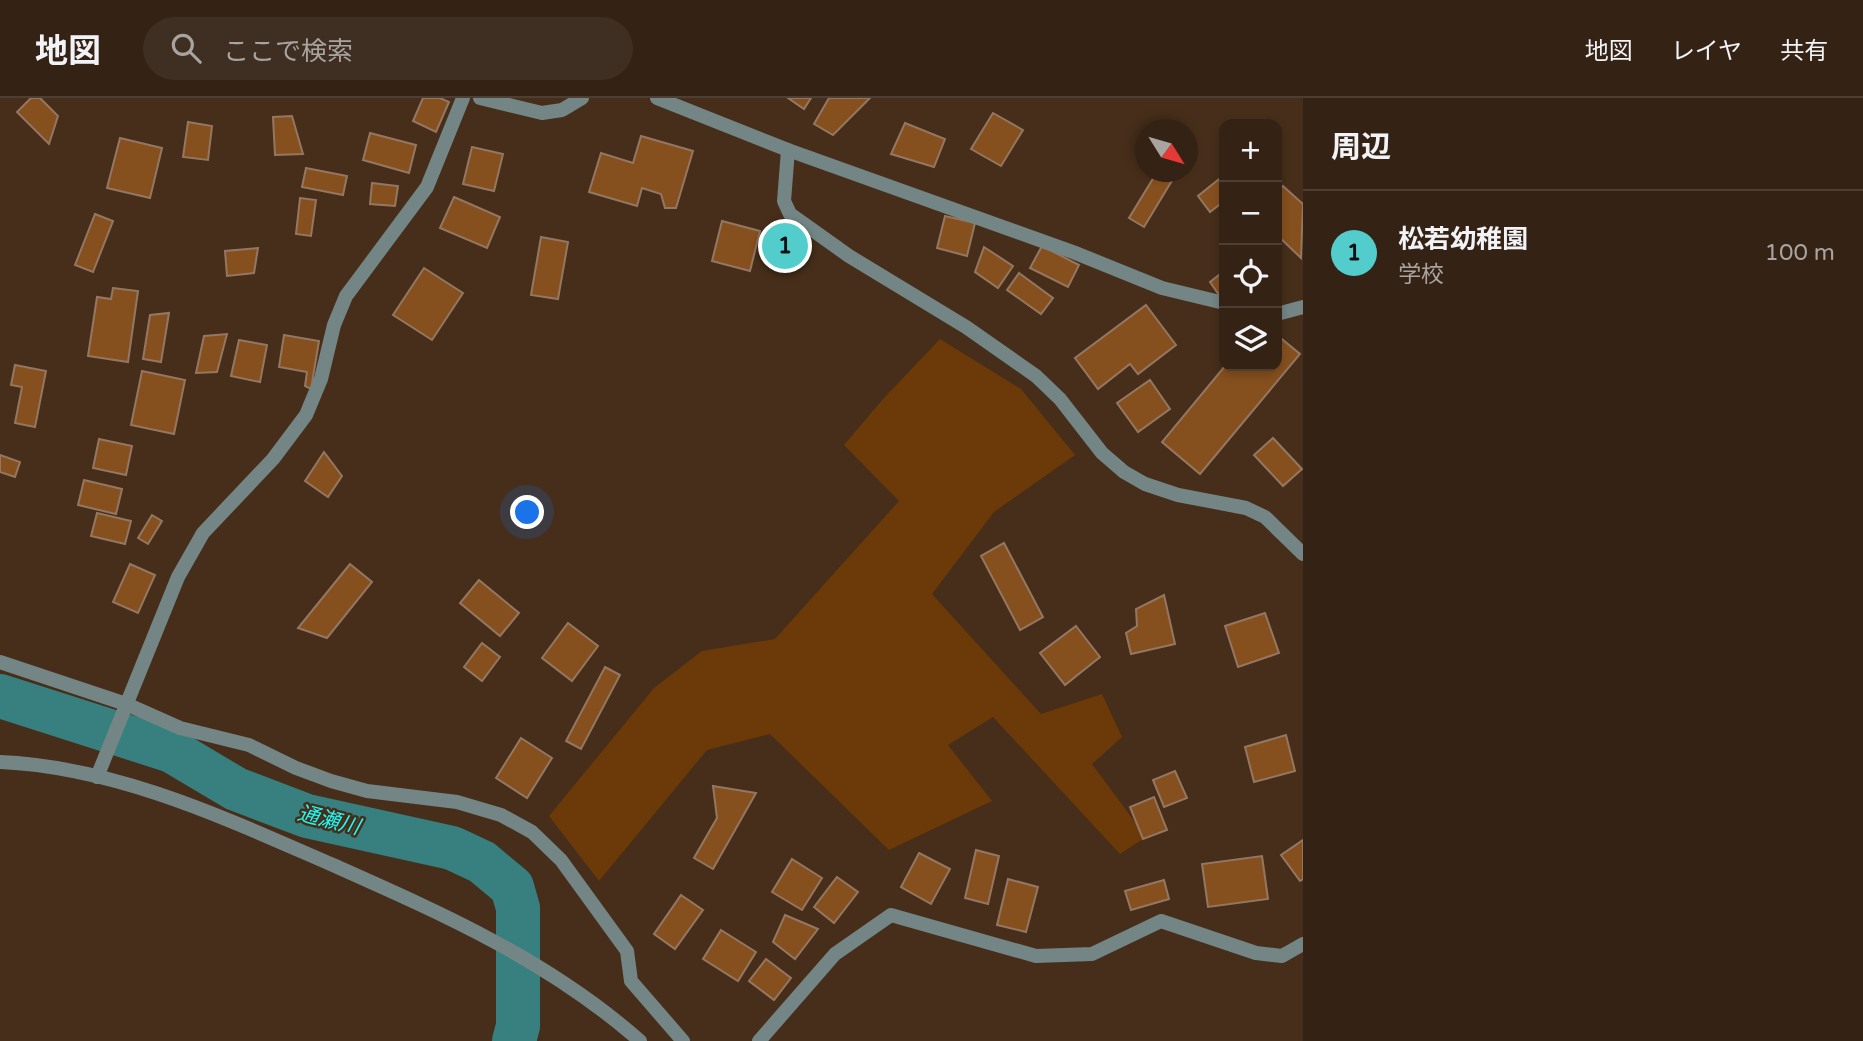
<!DOCTYPE html>
<html lang="ja">
<head>
<meta charset="utf-8">
<style>
	body { margin:0; font-family:"Varela Round","Noto Sans JP",sans-serif; background:#3f2f22; color:#f1f3f6 }
	.controls { position:absolute; right:21px; top:21px; display:grid; overflow:hidden; border-radius:14px; box-shadow:0 4px 10px #0003 }
	.controls button { width:63px; height:63px; display:grid; place-items:center; padding:0; border:0; border-bottom:2px solid #4e3f34; background:#342214; color:#f1f3f6; font:35px sans-serif }
	.compass { position:absolute; left:1135px; top:21px; width:63px; height:63px; border-radius:50%; background:#342214; box-shadow:0 4px 10px #0003; rotate:127deg }
	.you { position:absolute; left:528px; top:415px; width:24px; height:24px; margin:-18px; border:5px solid #fff; border-radius:50%; background:#1a73e8; box-shadow:0 0 0 10px #1a73e833 }
	.badge { display:grid; place-items:center; width:46px; height:46px; border-radius:50%; background:#53cdcb; color:#111; font-size:23px; font-weight:700 }
	.pin { position:absolute; translate:-50% -50%; border:4px solid #fff; box-shadow:0 2px 7px #0006 }
	.list { margin:0; padding:0; list-style:none }
	h2 { display:flex; justify-content:space-between; align-items:center; height:91px; margin:0; padding:0 28px; font-size:30px }
	h2 small { font-size:23px; font-weight:400; color:#a9a4a0 }
	.list li { display:grid; grid-template-columns:46px 1fr auto; gap:21px; align-items:center; box-sizing:border-box; height:126px; padding:0 28px; border-top:2px solid #4e3f34 }
	.list b { display:block; font-size:26px; white-space:nowrap }
	.list p { margin:0; font-size:23px; white-space:nowrap; color:#a9a4a0 }
	.list em { font-size:23px; font-style:normal; color:#a9a4a0 }
	.icon { flex:none; width:38px; height:38px; fill:none; stroke:currentColor; stroke-width:2; stroke-linecap:round; stroke-linejoin:round }
	.map { position:relative; flex:none; width:1303px; height:943px; overflow:hidden }
	header { display:flex; align-items:center; gap:42px; box-sizing:border-box; height:98px; padding:0 35px; background:#342214; border-bottom:2px solid #4e3f34 }
	header strong { font-size:33px }
	nav { display:flex; gap:38px; margin-inline-start:auto; font-size:24px }
	.search { width:490px; height:63px; background:#3f2f22; display:flex; align-items:center; gap:18px; box-sizing:border-box; padding:0 24px; border-radius:38px; color:#a9a4a0; font-size:26px }
	main { display:flex }
	aside { flex:1; background:#342214 }
	.map>svg:first-child { display:block }
	.green { fill:#6b3a08 }
	.lines { fill:none; stroke-linecap:round; stroke-linejoin:round }
	.river { stroke:#37807f; stroke-width:44 }
	.building { fill:#86501e; stroke:#947762; stroke-width:2 }
	.minor { stroke:#738685; stroke-width:14 }
	.tertiary { stroke:#738685; stroke-width:14 }
	.labels { text-anchor:middle; stroke-width:5; stroke-linejoin:round; paint-order:stroke }
	.water-label { font-size:21px; font-style:italic; fill:#1dfbf9; stroke:#462e1a }
</style>
</head>
<body>
<header>
<strong>地図</strong>
<div class="search"><svg class="icon" aria-label="search" viewBox="0 0 24 24"><circle cx="10" cy="10" r="6"/><path d="M15 15l6 6"/></svg>ここで検索</div>
<nav><a>地図</a><a>レイヤ</a><a>共有</a></nav>
</header>
<main>
<div class="map">
<svg width="1303" height="943" viewBox="0 0 1303 943">
	<rect width="100%" height="100%" fill="#462e1a"/>
	<path class="green" d="M940,241L1021,291L1075,357L994,414L932,496L1041,616L1102,596L1122,639L1092,666L1146,739L1120,756L993,619L948,647L992,703L889,752L770,636L707,652L599,783L549,718L654,590L702,553L775,541L899,403L844,347L883,301Z"/>
	<g class="lines">
		<path class="river" d="M0,598L172,653L236,691L307,718L452,750L482,764L512,789L518,810V928L514,943"/>
	</g>
	<g class="building">
		<path d="M31,0H40L58,18L49,46L17,14Z"/>
		<path d="M423,0H440L449,4L436,34L413,23Z"/>
		<path d="M788,0H811L804,11Z"/>
		<path d="M829,0H870L833,37L814,26Z"/>
		<path d="M993,15L1023,32L1001,68L971,51Z"/>
		<path d="M292,18L303,56L275,57L273,19Z"/>
		<path d="M188,24L212,28L208,62L183,59Z"/>
		<path d="M905,25L945,41L934,69L891,56Z"/>
		<path d="M370,35L416,47L409,75L363,62Z"/>
		<path d="M641,38L693,53L676,110H665L661,96L642,90L637,108L589,94L601,55L633,65Z"/>
		<path d="M120,40L162,50L150,100L107,90Z"/>
		<path d="M472,49L503,56L494,93L463,86Z"/>
		<path d="M306,70L347,78L343,97L302,89Z"/>
		<path d="M1157,74L1173,81L1144,129L1129,120Z"/>
		<path d="M1224,77V103L1210,114L1198,98Z"/>
		<path d="M372,85L398,88L395,108L370,106Z"/>
		<path d="M1283,88L1303,106L1301,160L1277,137V95Z"/>
		<path d="M454,99L500,119L487,150L440,130Z"/>
		<path d="M300,100L316,102L311,138L296,136Z"/>
		<path d="M95,116L113,123L93,174L75,167Z"/>
		<path d="M945,118L975,125L967,158L937,150Z"/>
		<path d="M722,123L760,133L750,173L712,163Z"/>
		<path d="M541,139L568,144L558,201L531,197Z"/>
		<path d="M1042,148L1079,167L1068,189L1030,170Z"/>
		<path d="M984,149L1013,168L998,190L975,174Z"/>
		<path d="M258,150L254,175L227,178L225,153Z"/>
		<path d="M424,170L463,195L432,242L393,217Z"/>
		<path d="M1224,173V192L1219,197L1210,184Z"/>
		<path d="M1019,175L1053,200L1041,216L1007,192Z"/>
		<path d="M113,190L138,193L128,264L88,258L97,199L111,201Z"/>
		<path d="M1146,207L1176,247L1138,276L1130,266L1098,291L1075,260Z"/>
		<path d="M169,215L161,264L143,261L150,217Z"/>
		<path d="M227,236L217,274L196,275L204,238Z"/>
		<path d="M284,237L319,243L311,291L305,288L307,274L279,269Z"/>
		<path d="M1277,237L1300,256L1200,376L1162,344L1225,268H1277Z"/>
		<path d="M239,242L267,247L260,284L231,278Z"/>
		<path d="M15,267L46,273L35,329L15,325L22,289L11,287Z"/>
		<path d="M142,273L185,282L174,336L131,327Z"/>
		<path d="M1150,282L1170,311L1138,334L1117,305Z"/>
		<path d="M1273,340L1302,371L1283,388L1254,357Z"/>
		<path d="M99,341L132,348L126,377L93,370Z"/>
		<path d="M324,354L342,378L328,399L305,383Z"/>
		<path d="M0,357L20,364L15,379L0,374Z"/>
		<path d="M84,382L122,391L116,416L78,407Z"/>
		<path d="M97,415L131,423L125,446L91,438Z"/>
		<path d="M152,417L162,423L148,446L138,440Z"/>
		<path d="M1004,445L1043,519L1020,532L981,458Z"/>
		<path d="M130,466L155,477L138,515L113,504Z"/>
		<path d="M350,466L372,484L327,540L298,530Z"/>
		<path d="M479,482L519,515L500,538L460,505Z"/>
		<path d="M1164,497L1175,546L1131,556L1126,535L1137,528L1136,511Z"/>
		<path d="M1265,515L1279,555L1238,569L1225,528Z"/>
		<path d="M568,525L598,548L572,583L542,560Z"/>
		<path d="M1076,528L1100,559L1065,587L1040,555Z"/>
		<path d="M482,545L500,559L482,583L464,569Z"/>
		<path d="M605,569L620,577L581,651L566,643Z"/>
		<path d="M1286,637L1295,673L1254,684L1245,649Z"/>
		<path d="M521,640L552,660L527,700L496,680Z"/>
		<path d="M1175,673L1187,700L1164,709L1153,682Z"/>
		<path d="M713,688L756,695L713,771L694,760L717,720Z"/>
		<path d="M1154,699L1167,732L1143,741L1130,709Z"/>
		<path d="M1303,742V781L1300,783L1281,757Z"/>
		<path d="M976,752L999,758L988,806L965,800Z"/>
		<path d="M919,755L950,771L931,806L901,789Z"/>
		<path d="M1262,758L1268,801L1208,809L1202,766Z"/>
		<path d="M792,761L822,780L802,812L772,794Z"/>
		<path d="M837,779L858,794L834,825L814,809Z"/>
		<path d="M1008,781L1038,789L1026,834L997,827Z"/>
		<path d="M1164,782L1169,801L1131,812L1125,793Z"/>
		<path d="M681,797L703,812L675,851L654,836Z"/>
		<path d="M785,817L818,831L795,861L773,844Z"/>
		<path d="M721,832L756,854L738,883L703,861Z"/>
		<path d="M766,861L791,880L774,902L749,883Z"/>
	</g>
	<g class="lines">
		<g class="minor">
			<path d="M480,0L542,15L562,12L582,0"/>
			<path d="M657,0L788,52L1073,154L1162,190L1224,205"/>
			<path d="M788,52L784,103L790,116L849,158L966,229L1036,278L1060,301L1102,355L1124,374L1145,386L1178,397L1246,410L1265,419L1303,456"/>
			<path d="M1277,216L1303,209"/>
			<path d="M0,564L126,606L180,630L249,647L296,670L331,683L367,693L457,704L501,717L532,734L561,762L627,853L631,883L683,943"/>
			<path d="M97,679L178,479L203,435L273,361L306,317L321,281L334,227L346,198L427,89L463,0"/>
			<path d="M759,943L835,856L891,817L1036,858L1092,856L1161,823L1256,855L1282,858L1303,846"/>
		</g>
		<path class="tertiary" d="M0,664C117,669 227,721 333,767C443,816 548,862 640,943"/>
	</g>
	<g class="labels">
		<g class="water-label">
			<text transform="translate(329 722) rotate(14)" y="7">通瀬川</text>
		</g>
	</g>
</svg>
<div class="controls">
<button>+</button>
<button>−</button>
<button><svg class="icon" aria-label="locate" viewBox="0 0 24 24"><circle cx="12" cy="12" r="6"/><path d="M12 2v4M12 18v4M2 12h4M18 12h4"/></svg></button>
<button><svg class="icon" aria-label="layers" viewBox="0 0 24 24"><path d="M12 4l9 5-9 5-9-5zM3 14l9 5 9-5"/></svg></button>
</div>
<svg class="compass" viewBox="-18 -18 36 36"><path d="M0-13l5 13h-10z" fill="#e53935"/><path d="M0 13l5-13h-10z" fill="#a9a4a0"/></svg>
<div class="you"></div>
<div class="pin badge" style="left:785px;top:148px">1</div>
</div>
<aside>
<h2>周辺<small></small></h2>
<ul class="list">
<li><span class="badge">1</span><div><b>松若幼稚園</b><p>学校</p></div><em>100 m</em></li>
</ul>
</aside>
</main>
</body>
</html>
